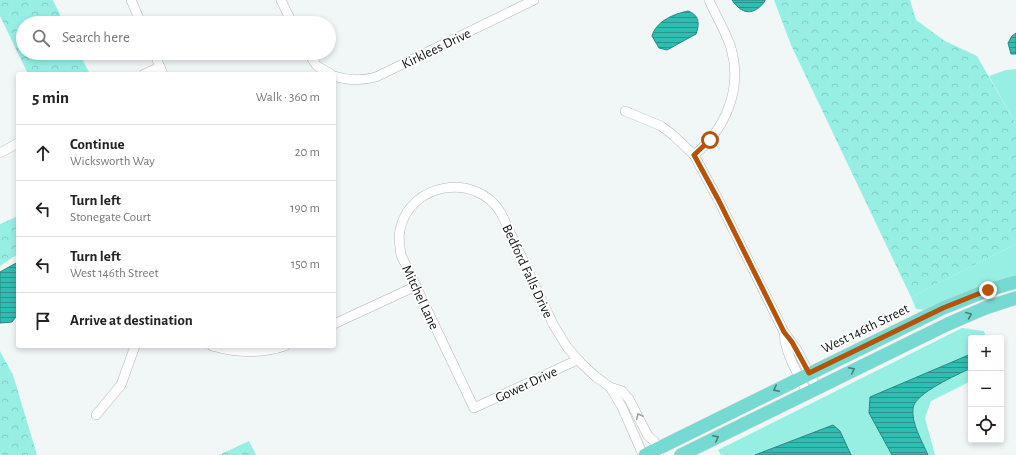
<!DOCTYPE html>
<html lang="en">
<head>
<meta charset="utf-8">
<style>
	body { margin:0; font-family:"Alegreya Sans",sans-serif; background:#f2f2f2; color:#222 }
	.controls { position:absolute; right:12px; bottom:12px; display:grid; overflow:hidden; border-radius:4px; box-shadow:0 2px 6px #0003 }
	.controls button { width:36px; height:36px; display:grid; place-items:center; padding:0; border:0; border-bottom:1px solid #e0e0e0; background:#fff; color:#222; font:20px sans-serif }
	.stop { position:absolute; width:12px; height:12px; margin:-9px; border:3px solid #b45309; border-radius:50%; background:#fff }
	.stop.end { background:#b45309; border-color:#fff; box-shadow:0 1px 4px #0008 }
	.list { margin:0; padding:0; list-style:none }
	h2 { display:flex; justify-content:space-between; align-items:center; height:52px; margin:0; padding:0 16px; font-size:17px }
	h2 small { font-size:13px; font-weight:400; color:#767676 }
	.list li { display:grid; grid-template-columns:26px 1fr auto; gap:12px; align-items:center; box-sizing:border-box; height:56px; padding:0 16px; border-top:1px solid #e0e0e0 }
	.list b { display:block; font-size:15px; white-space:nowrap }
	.list p { margin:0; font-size:13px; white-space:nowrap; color:#767676 }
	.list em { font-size:13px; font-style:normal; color:#767676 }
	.icon { flex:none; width:22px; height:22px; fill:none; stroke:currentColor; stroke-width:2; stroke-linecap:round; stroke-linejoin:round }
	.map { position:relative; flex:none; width:1016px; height:455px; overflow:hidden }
	.search { position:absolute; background:#fff; box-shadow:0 2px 6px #0003; left:16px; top:16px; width:320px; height:44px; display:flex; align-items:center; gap:10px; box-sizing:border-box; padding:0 14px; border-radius:22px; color:#767676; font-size:15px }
	.panel { position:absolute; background:#fff; box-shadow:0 2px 6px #0003; left:16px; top:72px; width:320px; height:276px; border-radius:4px }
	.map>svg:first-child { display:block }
	.grass { fill:#97efe4 }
	.forest { fill:url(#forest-crowns) }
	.water { fill:url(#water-rules); stroke:#268980 }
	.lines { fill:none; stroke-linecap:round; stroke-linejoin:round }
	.street-casing { stroke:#b1b8b7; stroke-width:10 }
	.primary-casing { stroke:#d4d4d4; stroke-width:14 }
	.street { stroke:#fff; stroke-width:9 }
	.primary { stroke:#74dad2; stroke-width:13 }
	.oneway { stroke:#47807b }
	.oneway2 { stroke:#9fa0a0 }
	.route { stroke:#b45309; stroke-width:5 }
	.labels { text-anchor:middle; stroke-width:3.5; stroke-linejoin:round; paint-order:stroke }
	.street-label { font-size:14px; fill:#0f1211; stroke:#fff }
</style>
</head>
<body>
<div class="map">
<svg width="1016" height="455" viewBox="0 0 1016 455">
	<defs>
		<pattern id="forest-crowns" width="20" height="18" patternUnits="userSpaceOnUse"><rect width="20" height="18" fill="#97efe4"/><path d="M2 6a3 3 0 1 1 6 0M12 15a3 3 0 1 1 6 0" fill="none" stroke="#81ccc3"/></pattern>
		<pattern id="water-rules" width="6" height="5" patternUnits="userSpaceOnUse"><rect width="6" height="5" fill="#30bcb0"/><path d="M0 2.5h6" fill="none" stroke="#27978e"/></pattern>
	</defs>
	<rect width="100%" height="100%" fill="#f0f7f6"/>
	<g class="grass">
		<path d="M1016,69V124L989,76L1006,70Z"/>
		<path d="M1016,244V275L926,310L916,309L911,297Z"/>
		<path d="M962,328L984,331L986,338H971V381L931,401L925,418L935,455H721L718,450Z"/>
	</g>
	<g class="forest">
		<path d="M0,0H53L64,23H23V53H79L90,74H28L0,16Z"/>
		<path d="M774,0H910L916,20L945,41L977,56L1016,124V244L911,297L791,45Z"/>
		<path d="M18,216V254L0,266V224Z"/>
		<path d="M0,351L13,375L37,455H0Z"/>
		<path d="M249,441L256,455H219Z"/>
	</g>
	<g class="water">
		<path d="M732,0H765V1C754,16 742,15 732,0Z"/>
		<path d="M688,11C699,15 700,23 696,34L667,50L659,48L652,36C656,21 674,14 688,11Z"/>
		<path d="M1016,33V54H1011L1008,43L1012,36Z"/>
		<path d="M18,262V314L12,322L0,323V272Z"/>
		<path d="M971,354V368C957,375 915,393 913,408C911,423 922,441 928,455H892L869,413L870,397Z"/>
		<path d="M833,425L840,431L851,455H755Z"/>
	</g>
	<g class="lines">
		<defs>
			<g id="street">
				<path d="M131,0L141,23"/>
				<path d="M281,0L292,23"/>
				<path d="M154,53L163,74"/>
				<path d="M308,53L317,66L331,74"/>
				<path d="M144,74L160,67"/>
				<path d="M334,76C349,81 361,81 376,77L534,0"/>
				<path d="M625,111L661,126L673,135L694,155L719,201L784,332L797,350L817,388"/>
				<path d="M0,153L18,143"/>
				<path d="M694,155C725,130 743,89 731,48C726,32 716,16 709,0"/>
				<path d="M334,324L416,286"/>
				<path d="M784,332C785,354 797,372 807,392"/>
				<path d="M212,346C236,353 261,354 285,346"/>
				<path d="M577,360L474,408L401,255C400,247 398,238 400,230C409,183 476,171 501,213L553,324L567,347L581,363L596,377L610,387L622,391L629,399L648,436L654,441L659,454"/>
				<path d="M610,387L622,407L643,455"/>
				<path d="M96,415L121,385L135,346"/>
			</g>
			<g id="primary">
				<path d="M645,455L943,308L988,290L1016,282"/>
				<path d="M681,455L948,324L985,308L1016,298"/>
			</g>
		</defs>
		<use href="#street" class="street-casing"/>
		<use href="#primary" class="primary-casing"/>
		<use href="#street" class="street"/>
		<use href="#primary" class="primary"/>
	</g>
	<defs><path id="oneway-chevron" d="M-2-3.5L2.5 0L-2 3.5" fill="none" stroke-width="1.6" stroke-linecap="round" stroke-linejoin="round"/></defs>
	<g class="oneway">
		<use href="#oneway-chevron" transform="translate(969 315) rotate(-23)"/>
		<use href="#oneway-chevron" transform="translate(852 370) rotate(-26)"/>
		<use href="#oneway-chevron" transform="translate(776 389) rotate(153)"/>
		<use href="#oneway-chevron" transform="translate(716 438) rotate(-27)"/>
	</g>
	<use class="oneway2" href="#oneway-chevron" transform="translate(639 416) rotate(-116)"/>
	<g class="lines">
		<path class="route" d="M710,140L694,155L719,201L784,332L792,342L809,373L943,308L988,290"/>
	</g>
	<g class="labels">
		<g class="street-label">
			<text transform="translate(436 48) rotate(-26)" y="5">Kirklees Drive</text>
			<text transform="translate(528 271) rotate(65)" y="5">Bedford Falls Drive</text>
			<text transform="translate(421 297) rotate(65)" y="5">Mitchel Lane</text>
			<text transform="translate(865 328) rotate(-26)" y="5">West 146th Street</text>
			<text transform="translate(526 384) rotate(-25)" y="5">Gower Drive</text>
		</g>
	</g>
</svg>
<div class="controls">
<button>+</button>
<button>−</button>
<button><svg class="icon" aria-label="locate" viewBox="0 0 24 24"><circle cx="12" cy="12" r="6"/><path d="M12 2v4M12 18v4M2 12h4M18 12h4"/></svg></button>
</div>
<div class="stop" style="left:710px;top:140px"></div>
<div class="stop end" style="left:988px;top:290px"></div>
<div class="search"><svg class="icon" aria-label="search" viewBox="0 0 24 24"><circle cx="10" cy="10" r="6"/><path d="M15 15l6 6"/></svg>Search here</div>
<section class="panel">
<h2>5 min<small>Walk · 360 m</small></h2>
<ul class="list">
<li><svg class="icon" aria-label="ahead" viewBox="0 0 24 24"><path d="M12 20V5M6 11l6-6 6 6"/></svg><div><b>Continue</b><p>Wicksworth Way</p></div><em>20 m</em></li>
<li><svg class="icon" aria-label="left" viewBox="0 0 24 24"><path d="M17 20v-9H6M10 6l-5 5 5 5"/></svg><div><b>Turn left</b><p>Stonegate Court</p></div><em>190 m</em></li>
<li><svg class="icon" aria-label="left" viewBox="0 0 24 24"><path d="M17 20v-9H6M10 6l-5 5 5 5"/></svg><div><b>Turn left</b><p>West 146th Street</p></div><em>150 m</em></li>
<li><svg class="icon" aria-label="arrive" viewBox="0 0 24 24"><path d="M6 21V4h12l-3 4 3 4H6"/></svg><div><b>Arrive at destination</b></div></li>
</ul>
</section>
</div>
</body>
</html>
